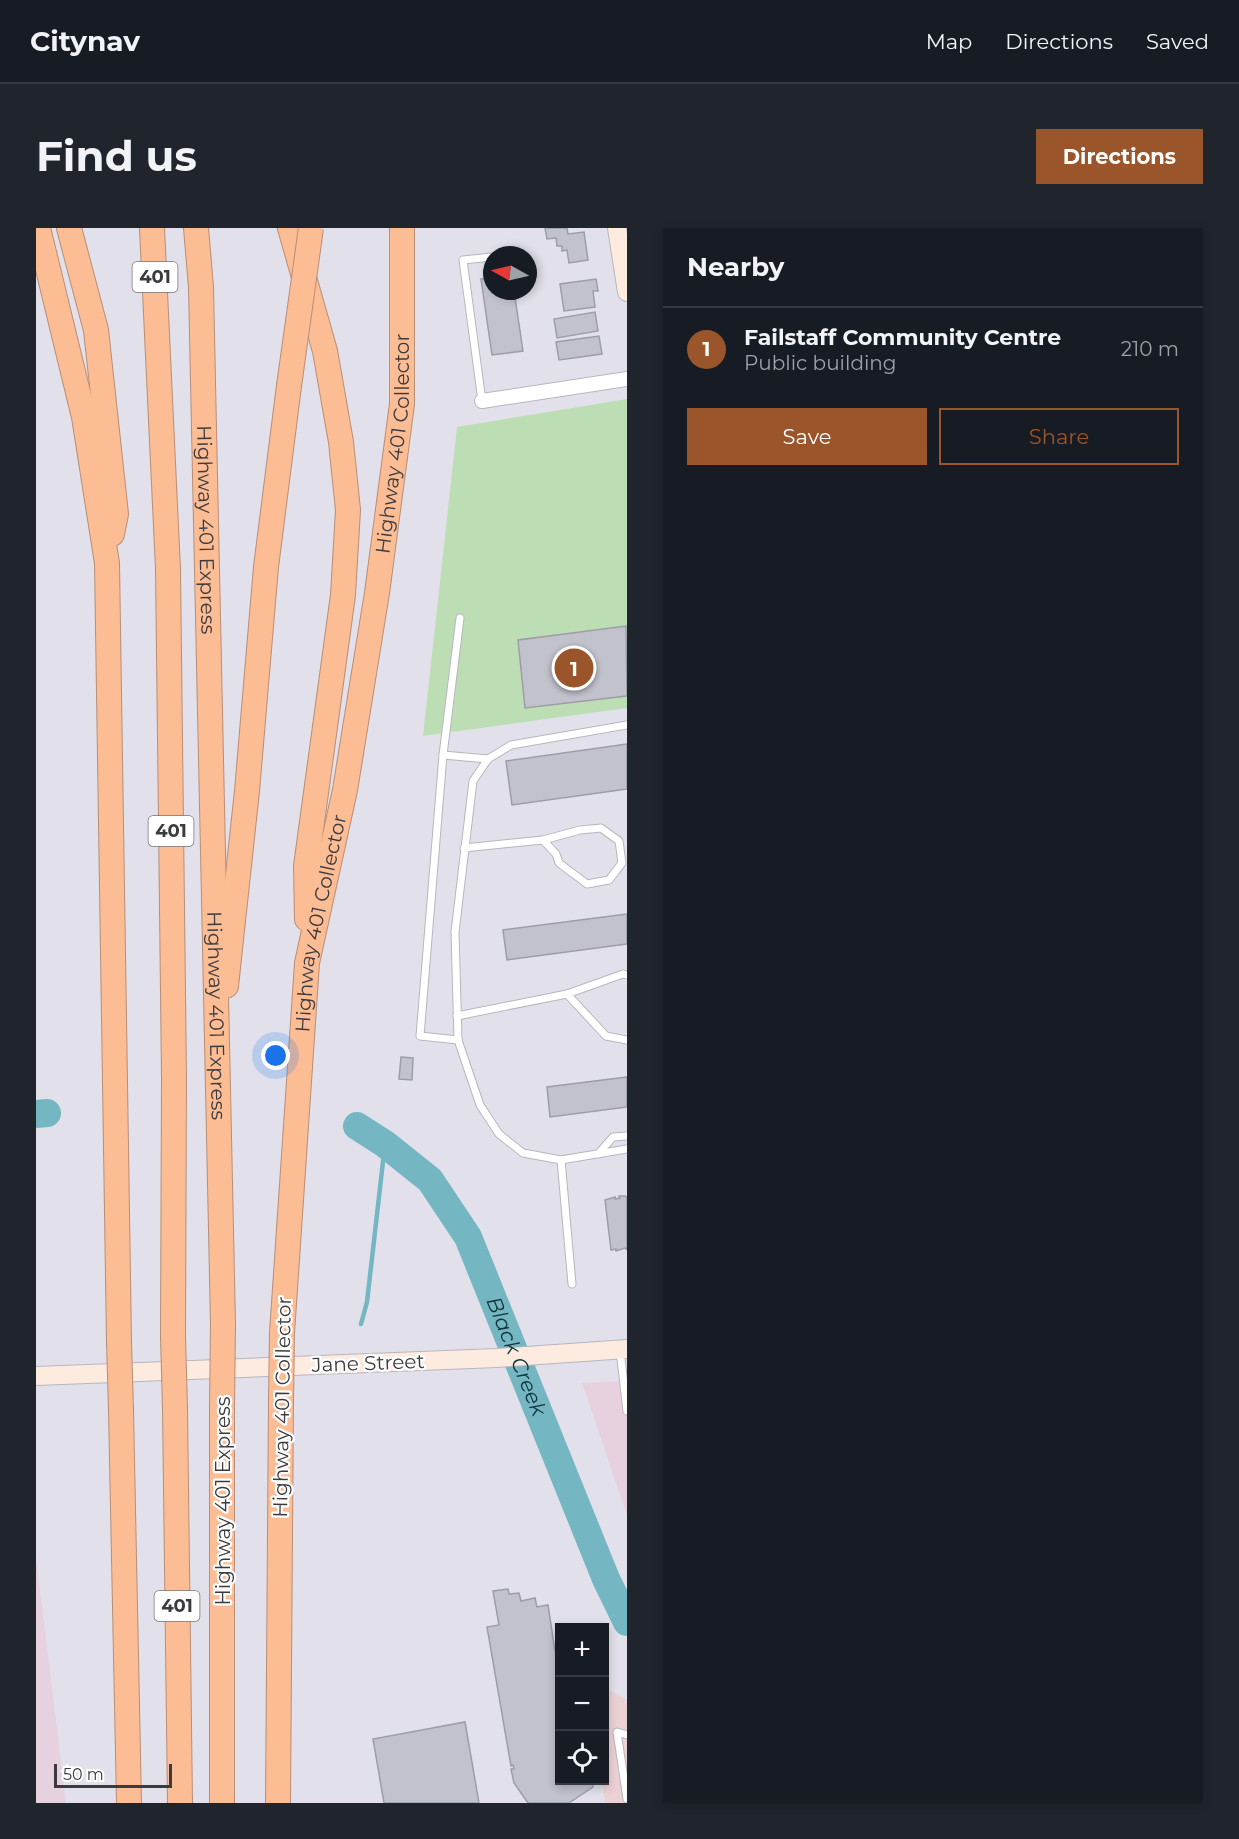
<!DOCTYPE html>
<html lang="en">
<head>
<meta charset="utf-8">
<style>
	body { margin:0; font-family:Montserrat,sans-serif; background:#20242c; color:#f1f3f6 }
	.controls { position:absolute; right:18px; bottom:18px; display:grid; overflow:hidden; border-radius:0px; box-shadow:0 3px 9px #0003 }
	.controls button { width:54px; height:54px; display:grid; place-items:center; padding:0; border:0; border-bottom:2px solid #363941; background:#171b24; color:#f1f3f6; font:30px sans-serif }
	.compass { position:absolute; left:447px; top:18px; width:54px; height:54px; border-radius:50%; background:#171b24; box-shadow:0 3px 9px #0003; rotate:278deg }
	.scale { position:absolute; left:18px; bottom:15px; width:118px; box-sizing:border-box; padding-left:6px; border:3px solid #3b3a3e; border-top:0; font-size:16px; line-height:21px; white-space:nowrap; color:#3b3a3e; -webkit-text-stroke:4px #fff; paint-order:stroke }
	.you { position:absolute; left:240px; top:828px; width:21px; height:21px; margin:-15px; border:4px solid #fff; border-radius:50%; background:#1a73e8; box-shadow:0 0 0 9px #1a73e833 }
	.badge { display:grid; place-items:center; width:39px; height:39px; border-radius:50%; background:#9b552a; color:#fff; font-size:20px; font-weight:700 }
	.pin { position:absolute; translate:-50% -50%; border:3px solid #fff; box-shadow:0 2px 6px #0006 }
	.list { margin:0; padding:0; list-style:none }
	h2 { display:flex; justify-content:space-between; align-items:center; height:78px; margin:0; padding:0 24px; font-size:26px }
	h2 small { font-size:20px; font-weight:400; color:#9ea1a6 }
	.list li { display:grid; grid-template-columns:39px 1fr auto; gap:18px; align-items:center; box-sizing:border-box; height:84px; padding:0 24px; border-top:2px solid #363941 }
	.list b { display:block; font-size:22px; white-space:nowrap }
	.list p { margin:0; font-size:20px; white-space:nowrap; color:#9ea1a6 }
	.list em { font-size:20px; font-style:normal; color:#9ea1a6 }
	.actions { display:flex; gap:12px; padding:18px 24px }
	.actions a { flex:1; padding:14px 0; border:2px solid #9b552a; border-radius:0px; text-align:center; font-size:21px; color:#9b552a }
	.actions .main { background:#9b552a; color:#fff }
	.icon { flex:none; width:33px; height:33px; fill:none; stroke:currentColor; stroke-width:2; stroke-linecap:round; stroke-linejoin:round }
	.map { position:relative; flex:none; width:591px; height:1575px; overflow:hidden; border-radius:0px }
	header { display:flex; align-items:center; gap:36px; box-sizing:border-box; height:84px; padding:0 30px; background:#171b24; border-bottom:2px solid #363941 }
	header strong { font-size:28px }
	nav { display:flex; gap:33px; margin-inline-start:auto; font-size:21px }
	.intro { display:flex; align-items:center; justify-content:space-between; box-sizing:border-box; height:144px; padding:0 36px }
	h1 { margin:0; font-size:42px }
	.button { padding:15px 27px; border-radius:0px; background:#9b552a; color:#fff; font-size:21px; font-weight:700 }
	main { display:flex; gap:36px; padding:0 36px }
	aside { flex:1; background:#171b24; border-radius:0px; box-shadow:0 3px 9px #0003 }
	.map>svg:first-child { display:block }
	.commercial { fill:#e7d1df }
	.industrial { fill:#ebd1d4 }
	.green { fill:#bddeb4 }
	.lines { fill:none; stroke-linecap:round; stroke-linejoin:round }
	.stream { stroke:#75b6c3; stroke-width:4.5 }
	.river { stroke:#75b6c3; stroke-width:28 }
	.building { fill:#c2c2cd; stroke:#9d9da7; stroke-width:1.5 }
	.lane-casing { stroke:#b7b6c0; stroke-width:9 }
	.street-casing { stroke:#b7b6c0; stroke-width:16 }
	.secondary-casing { stroke:#b7b6c0; stroke-width:20 }
	.highway-casing { stroke:#b88e76; stroke-width:26 }
	.lane { stroke:#fff; stroke-width:7 }
	.street { stroke:#fff; stroke-width:14 }
	.secondary { stroke:#feebdf; stroke-width:18 }
	.highway { stroke:#fcbc94; stroke-width:24 }
	.highway-bridge-casing { stroke:#b88e76; stroke-width:26; stroke-linecap:butt }
	.highway-bridge { stroke:#fcbc94; stroke-width:24 }
	.labels { text-anchor:middle; stroke-width:4.5; stroke-linejoin:round; paint-order:stroke }
	.shield { fill:#fff; stroke:#767578; stroke-width:1.5 }
	.shield-label { font-size:18px; font-weight:bold; fill:#3b3a3e }
	.street-label { font-size:20px; fill:#3b3a3e; stroke:#fff }
	.water-label { font-size:21px; font-style:italic; fill:#13343a; stroke:#fff }
</style>
</head>
<body>
<header>
<strong>Citynav</strong>
<nav><a>Map</a><a>Directions</a><a>Saved</a></nav>
</header>
<div class="intro"><h1>Find us</h1><a class="button">Directions</a></div>
<main>
<div class="map">
<svg width="591" height="1575" viewBox="0 0 591 1575">
	<rect width="100%" height="100%" fill="#e2e1eb"/>
	<g class="commercial">
		<path d="M591,1153V1287L546,1155Z"/>
		<path d="M0,1329L30,1575H0Z"/>
	</g>
	<path class="industrial" d="M569,1460L591,1472V1575H569L566,1553L568,1552Z"/>
	<path class="green" d="M591,171V480L387,508L421,199Z"/>
	<g class="lines">
		<path class="stream" d="M325,1096L331,1074L349,916"/>
		<g class="river">
			<path d="M0,886L11,885"/>
			<path id="s1" d="M321,898L349,916L394,952L432,1009L570,1351L591,1394"/>
		</g>
	</g>
	<g class="building">
		<path d="M509,0H531L532,6L548,4L552,32L533,35L531,22L526,23V18H521L520,10L511,11Z"/>
		<path d="M456,50V63H478L487,123L456,127L445,51Z"/>
		<path d="M560,51L562,63H557L559,79L528,83L524,56Z"/>
		<path d="M559,84L562,103L521,110L518,91Z"/>
		<path d="M563,108L566,126L523,132L520,114Z"/>
		<path d="M590,398L591,468L489,480L482,412Z"/>
		<path d="M591,516V561L476,577L470,533Z"/>
		<path d="M591,686V716L471,732L467,702Z"/>
		<path d="M365,829L377,830L376,852L363,851Z"/>
		<path d="M591,849V879L514,889L511,859Z"/>
		<path d="M583,968H589L591,969V1022L589,1020L580,1023V1021L575,1022L569,972L579,969V971L584,970Z"/>
		<path d="M472,1361L473,1366L483,1365L485,1373L499,1370L501,1379L512,1377L519,1423L524,1422V1552H556L557,1559L533,1575H492L478,1555L475,1541H478L477,1537L475,1538L451,1399L463,1397L457,1363Z"/>
		<path d="M429,1494L443,1575H348L337,1511Z"/>
	</g>
	<g class="lines">
		<defs>
			<g id="lane">
				<path d="M446,173L427,32L456,29"/>
				<path d="M424,390L407,527L452,531"/>
				<path d="M591,497L475,517L452,531L437,553L419,704L422,812L444,877L463,906L487,925L525,932L591,921"/>
				<path d="M407,527L384,808L422,812"/>
				<path d="M428,620L507,612L544,602L565,600L583,613L586,635L573,652L551,656L523,635L520,626L507,612"/>
				<path d="M531,766L570,808L591,812"/>
				<path d="M421,788L531,766L587,746L591,747"/>
				<path d="M562,926L577,909L591,908"/>
				<path d="M525,932L536,1056"/>
				<path d="M584,1122L591,1183"/>
				<path d="M591,1507L581,1504L591,1571"/>
			</g>
			<path id="street" d="M446,173L591,151"/>
			<g id="secondary">
				<path d="M581,0L591,64"/>
				<path d="M0,1148L461,1130L591,1121"/>
			</g>
			<g id="highway">
				<path d="M2,0L48,189L71,335L83,1114"/>
				<path d="M33,0L60,102L80,286L76,306"/>
				<path d="M116,0L132,341L138,850L137,1108"/>
				<path id="s2" d="M160,0L165,59L187,1096"/>
				<path d="M254,0L289,123L305,214L312,282L307,367L270,638L271,691"/>
				<path d="M190,758L211,563L230,339L253,158"/>
				<path id="s3" d="M246,1105L271,735L309,562L341,365L366,176V0"/>
				<path d="M139,1181L144,1575"/>
				<path d="M85,1182L93,1575"/>
				<path d="M186,1575V1180"/>
				<path d="M242,1575L245,1172"/>
			</g>
		</defs>
		<use href="#lane" class="lane-casing"/>
		<use href="#street" class="street-casing"/>
		<use href="#secondary" class="secondary-casing"/>
		<use href="#highway" class="highway-casing"/>
		<use href="#lane" class="lane"/>
		<use href="#street" class="street"/>
		<use href="#secondary" class="secondary"/>
		<use href="#highway" class="highway"/>
		<defs>
			<g id="highway-bridge">
				<path d="M253,158L275,0"/>
				<path d="M137,1108L139,1181"/>
				<path d="M83,1114L85,1182"/>
				<path d="M245,1172L246,1105"/>
				<path d="M186,1180L187,1096"/>
			</g>
		</defs>
		<use href="#highway-bridge" class="highway-bridge-casing"/>
		<use href="#highway-bridge" class="highway-bridge"/>
	</g>
	<g class="labels">
		<g class="shield">
			<rect x="96.5" y="34" width="45" height="30" rx="4.5"/>
			<rect x="112.5" y="588" width="45" height="30" rx="4.5"/>
			<rect x="118.5" y="1363" width="45" height="30" rx="4.5"/>
		</g>
		<g class="shield-label">
			<text x="119" y="55">401</text>
			<text x="135" y="609">401</text>
			<text x="141" y="1384">401</text>
		</g>
		<g class="street-label">
			<text dy="7" stroke="none"><textPath href="#s3" startOffset="898">Highway 401 Collector</textPath></text>
			<text dy="7" stroke="none"><textPath href="#s2" startOffset="302">Highway 401 Express</textPath></text>
			<text dy="7" stroke="none"><textPath href="#s3" startOffset="412">Highway 401 Collector</textPath></text>
			<text dy="7" stroke="none"><textPath href="#s2" startOffset="788">Highway 401 Express</textPath></text>
			<text transform="translate(332 1135) rotate(-2)" y="7">Jane Street</text>
			<text transform="translate(246 1179) rotate(-89)" y="7">Highway 401 Collector</text>
			<text transform="translate(187 1273) rotate(-90)" y="7">Highway 401 Express</text>
		</g>
		<g class="water-label">
			<text dy="7" stroke="none"><textPath href="#s1" startOffset="288">Black Creek</textPath></text>
		</g>
	</g>
</svg>
<div class="controls">
<button>+</button>
<button>−</button>
<button><svg class="icon" aria-label="locate" viewBox="0 0 24 24"><circle cx="12" cy="12" r="6"/><path d="M12 2v4M12 18v4M2 12h4M18 12h4"/></svg></button>
</div>
<svg class="compass" viewBox="-18 -18 36 36"><path d="M0-13l5 13h-10z" fill="#e53935"/><path d="M0 13l5-13h-10z" fill="#9ea1a6"/></svg>
<div class="scale">50 m</div>
<div class="you"></div>
<div class="pin badge" style="left:538px;top:440px">1</div>
</div>
<aside>
<h2>Nearby<small></small></h2>
<ul class="list">
<li><span class="badge">1</span><div><b>Failstaff Community Centre</b><p>Public building</p></div><em>210 m</em></li>
</ul>
<div class="actions"><a class="main">Save</a><a>Share</a></div>
</aside>
</main>
</body>
</html>
